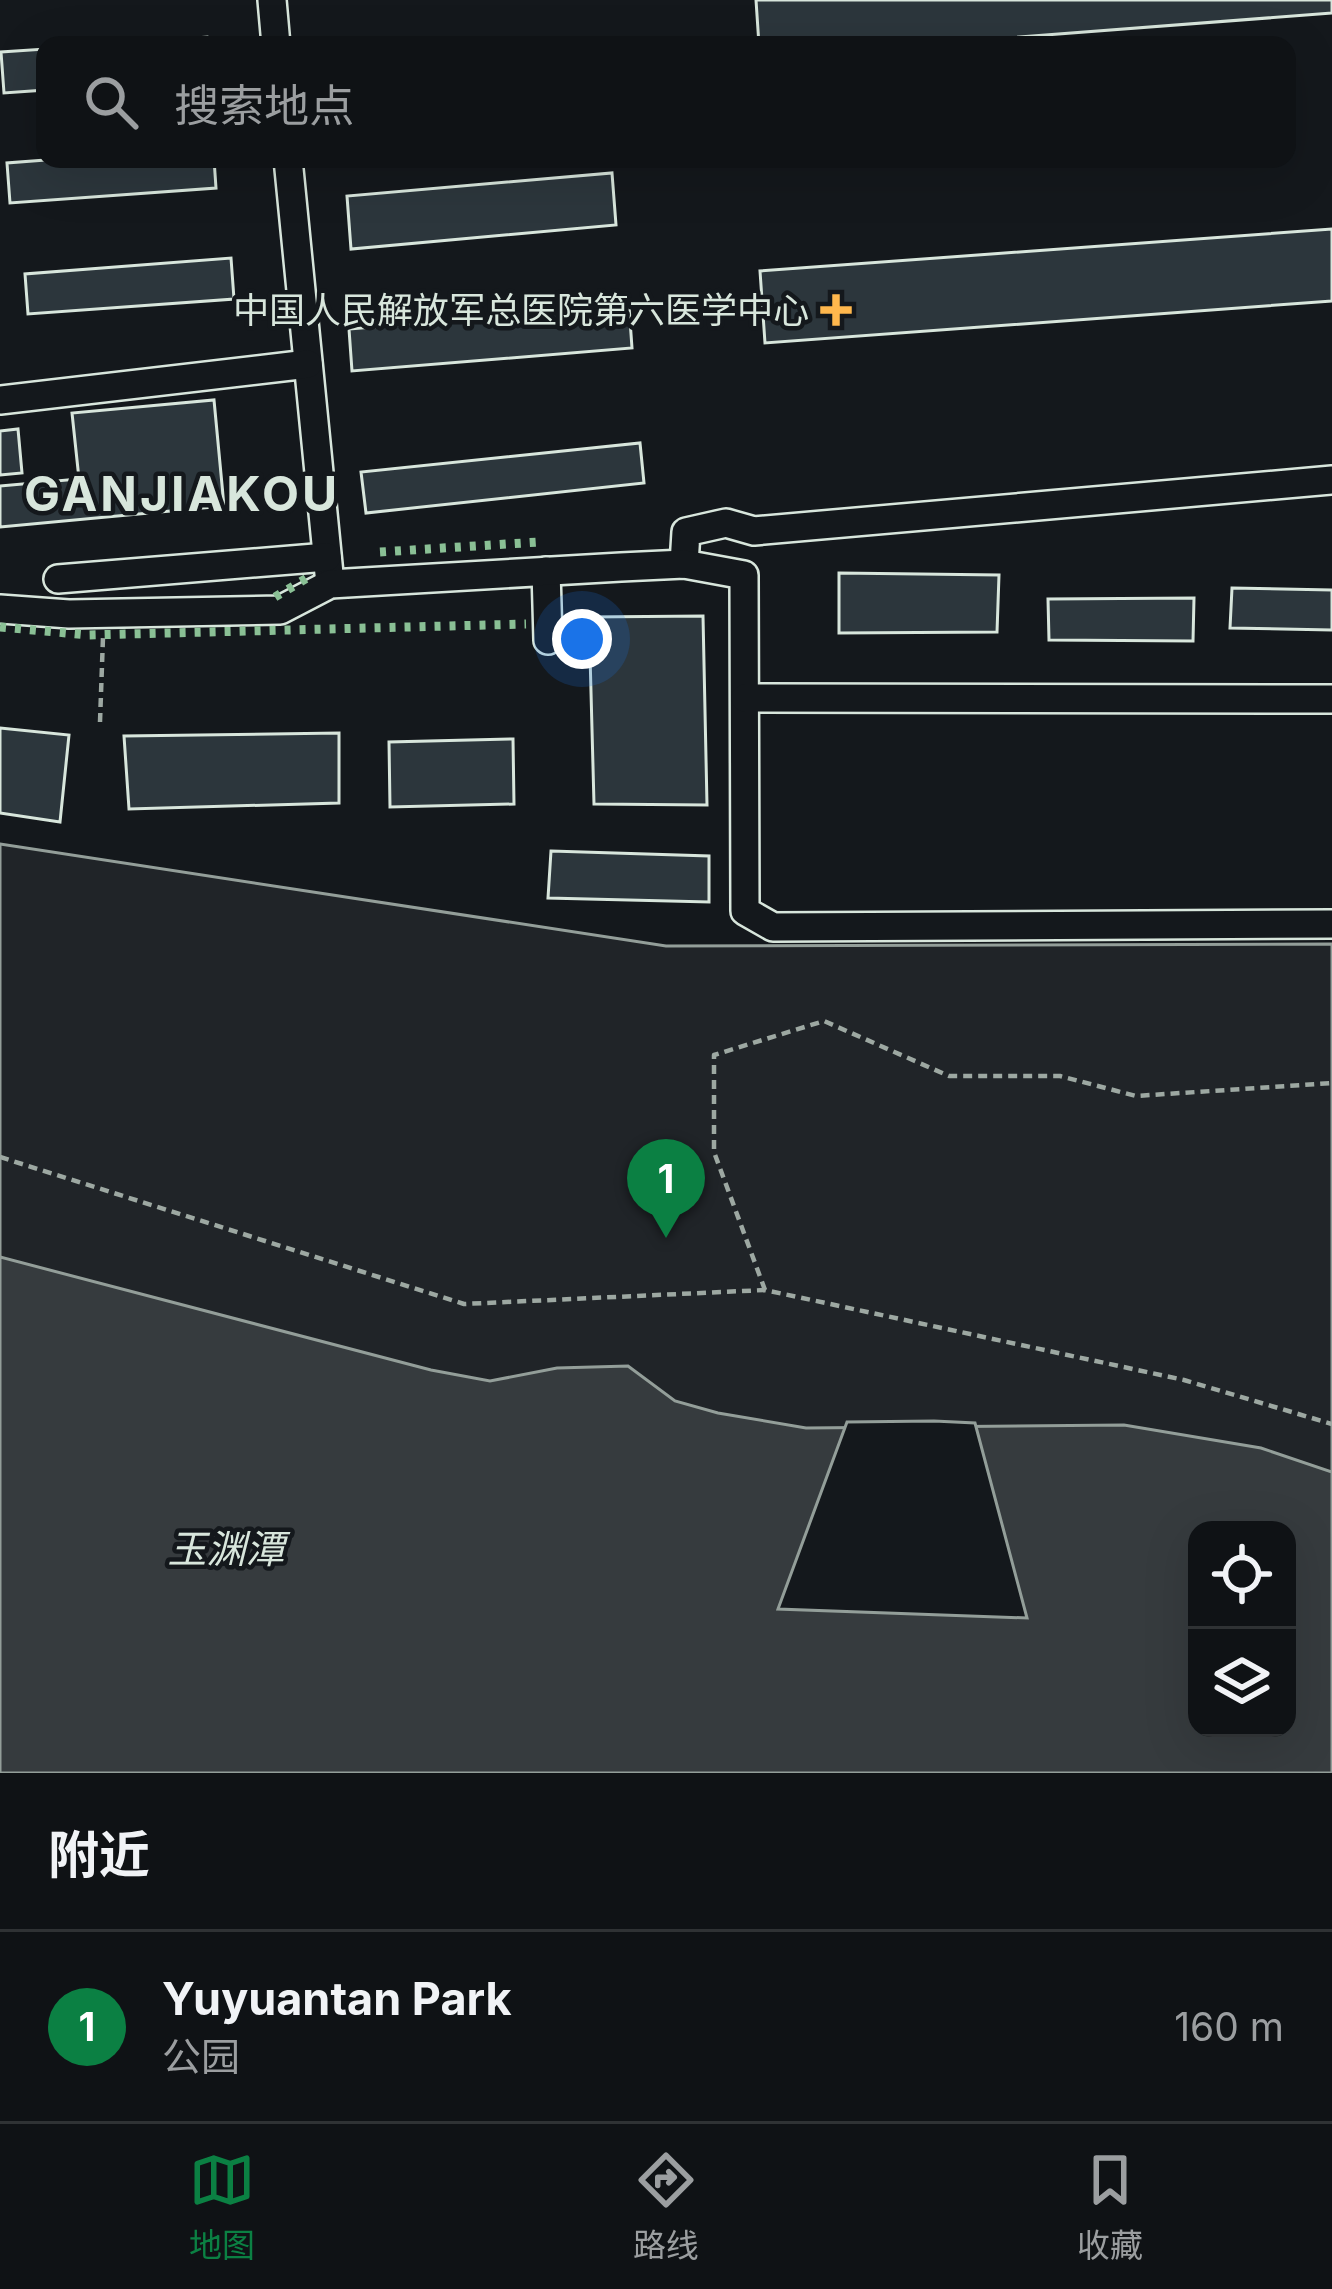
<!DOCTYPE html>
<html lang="zh">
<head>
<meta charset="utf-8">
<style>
	body { margin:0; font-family:Inter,"Noto Sans SC",sans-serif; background:#181b1e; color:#f1f3f6 }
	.controls { position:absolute; right:36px; bottom:36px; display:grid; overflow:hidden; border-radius:24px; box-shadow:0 12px 48px #0002 }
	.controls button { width:108px; height:108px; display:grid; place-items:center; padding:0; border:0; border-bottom:3px solid #2f3234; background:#0f1215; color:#f1f3f6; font:60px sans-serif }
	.you { position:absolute; left:582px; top:639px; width:42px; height:42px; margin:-30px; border:9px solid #fff; border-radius:50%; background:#1a73e8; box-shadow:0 0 0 18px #1a73e833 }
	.badge { display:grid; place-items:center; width:78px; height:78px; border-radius:50%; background:#0b8043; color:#fff; font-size:39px; font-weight:700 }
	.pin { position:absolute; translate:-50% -99px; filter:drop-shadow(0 3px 6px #0008) }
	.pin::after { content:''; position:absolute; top:63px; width:42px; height:36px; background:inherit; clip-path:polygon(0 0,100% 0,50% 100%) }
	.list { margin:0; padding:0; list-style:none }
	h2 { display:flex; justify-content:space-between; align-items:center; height:156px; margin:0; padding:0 48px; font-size:51px }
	h2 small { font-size:39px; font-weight:400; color:#9b9ea0 }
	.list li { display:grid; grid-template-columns:78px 1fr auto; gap:36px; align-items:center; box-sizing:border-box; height:192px; padding:0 48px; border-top:3px solid #2f3234 }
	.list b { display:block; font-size:45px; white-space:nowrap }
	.list p { margin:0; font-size:39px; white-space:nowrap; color:#9b9ea0 }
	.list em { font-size:39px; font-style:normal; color:#9b9ea0 }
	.icon { flex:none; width:66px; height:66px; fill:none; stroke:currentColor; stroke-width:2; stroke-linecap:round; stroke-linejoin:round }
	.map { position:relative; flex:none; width:1332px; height:1773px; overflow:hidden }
	.search { position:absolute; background:#0f1215; box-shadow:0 12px 48px #0002; left:36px; right:36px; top:36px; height:132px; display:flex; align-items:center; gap:30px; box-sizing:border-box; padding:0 42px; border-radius:24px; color:#9b9ea0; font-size:45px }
	.sheet { height:348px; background:#0f1215 }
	nav { display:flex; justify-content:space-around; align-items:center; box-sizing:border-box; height:168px; border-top:3px solid #2f3234; background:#0f1215; font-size:33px; color:#9b9ea0 }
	nav a { display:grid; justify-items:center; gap:6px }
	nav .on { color:#0b8043 }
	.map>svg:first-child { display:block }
	.green { fill:#202428; stroke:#939e99; stroke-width:3; fill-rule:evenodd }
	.water { fill:#363b3e; stroke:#939e99; stroke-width:3; fill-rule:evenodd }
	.pier { fill:#14181c; stroke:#939e99; stroke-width:3 }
	.building { fill:#2c363c; stroke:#d8e6dc; stroke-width:3 }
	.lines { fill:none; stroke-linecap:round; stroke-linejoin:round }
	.minor-casing { stroke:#d8e6dc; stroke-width:32 }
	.path { stroke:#9da8a2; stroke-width:4.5; stroke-dasharray:9 6; stroke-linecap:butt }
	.minor { stroke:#14181c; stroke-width:27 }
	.hedge { stroke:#8ac095; stroke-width:9; stroke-dasharray:6 9; stroke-linecap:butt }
	.poi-dot { fill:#ffb74d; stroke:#14181c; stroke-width:4.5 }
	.labels { text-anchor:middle; stroke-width:9; stroke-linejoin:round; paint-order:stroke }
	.poi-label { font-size:36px; fill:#d8e6dc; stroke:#14181c; text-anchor:end }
	.water-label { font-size:39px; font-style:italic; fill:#d8e6dc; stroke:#14181c }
	.district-label { font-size:48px; font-weight:bold; letter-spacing:3px; fill:#d8e6dc; stroke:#14181c }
</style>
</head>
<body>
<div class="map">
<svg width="1332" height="1773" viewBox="0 0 1332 1773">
	<rect width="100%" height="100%" fill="#14181c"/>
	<path class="green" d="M0,844L666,946L1332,944V1773H0ZM1197,1530H1287V1728H1197Z"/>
	<path class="water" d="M0,1257L431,1370L490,1381L557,1368L628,1366L675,1401L718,1413L806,1428L1124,1425L1261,1448L1332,1472V1773H0ZM1197,1530H1287V1728H1197Z"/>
	<path class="pier" d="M934,1421L975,1423L1027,1618L778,1609L847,1422Z"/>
	<g class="building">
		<path d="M756,0H1332V13L917,45H759Z"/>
		<path d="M207,37L208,45H100Z"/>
		<path d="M45,49V90L4,93L1,52Z"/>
		<path d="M59,159H214L216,188L10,203L7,163Z"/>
		<path d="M612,173L616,225L351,249L347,196Z"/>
		<path d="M1332,229V301L765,343L760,271Z"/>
		<path d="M231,258L234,299L28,314L25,274Z"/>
		<path d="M629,306L632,348L352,371L349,329Z"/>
		<path d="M214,400L224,506L0,527V486L79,479L72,413Z"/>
		<path d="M18,429L22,473L0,475V431Z"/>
		<path d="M640,443L644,483L366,513L361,472Z"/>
		<path d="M839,573L999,575L997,632L839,633Z"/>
		<path d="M1232,588L1332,590V630L1230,628Z"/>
		<path d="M1194,598L1193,641L1049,640L1048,599Z"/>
		<path d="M703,616L707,805L594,804L589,617Z"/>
		<path d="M0,728L69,735L60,822L0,813Z"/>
		<path d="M339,733V803L129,809L124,736Z"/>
		<path d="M513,739L514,804L390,807L389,742Z"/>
		<path d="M551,851L709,856V902L548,898Z"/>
	</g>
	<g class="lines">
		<defs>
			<g id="minor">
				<path d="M272,0L276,45"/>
				<path d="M288,159L330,584"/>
				<path d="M0,400L308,364"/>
				<path d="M684,564L686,532L726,523L754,531L1332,480"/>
				<path d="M546,571L548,640"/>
				<path d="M58,579L327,557"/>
				<path d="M0,609L69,614L280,610L330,584L621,567L684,564L744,575L745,911L773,927L1332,924"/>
				<path d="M745,698L1332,699"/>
			</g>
		</defs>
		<use href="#minor" class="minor-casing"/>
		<g class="path">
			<path d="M100,722L103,637"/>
			<path d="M0,1157L464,1304L765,1290L1184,1380L1332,1424"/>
			<path d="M765,1290L714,1152V1055L824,1021L949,1076H1060L1136,1096L1332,1083"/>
		</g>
		<use href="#minor" class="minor"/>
		<g class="hedge">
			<path d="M380,552L539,542"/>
			<path d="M275,597L307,578"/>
			<path d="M0,627L89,635L526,624"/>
		</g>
	</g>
	<path class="poi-dot" d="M830 292h12v12h12v12h-12v12h-12v-12h-12v-12h12z"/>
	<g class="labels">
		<g class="poi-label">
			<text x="809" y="323">中国人民解放军总医院第六医学中心</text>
		</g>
		<g class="water-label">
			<text x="226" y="1563">玉渊潭</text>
		</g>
		<g class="district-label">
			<text x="182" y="511">GANJIAKOU</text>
		</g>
	</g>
</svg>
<div class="controls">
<button><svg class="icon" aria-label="locate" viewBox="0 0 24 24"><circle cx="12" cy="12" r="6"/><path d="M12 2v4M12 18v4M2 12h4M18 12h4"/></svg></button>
<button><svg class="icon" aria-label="layers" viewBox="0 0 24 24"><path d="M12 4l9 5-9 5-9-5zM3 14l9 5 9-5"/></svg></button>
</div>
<div class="you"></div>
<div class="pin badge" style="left:666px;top:1238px">1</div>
<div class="search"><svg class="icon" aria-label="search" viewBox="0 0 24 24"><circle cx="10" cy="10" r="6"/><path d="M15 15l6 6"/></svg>搜索地点</div>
</div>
<section class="sheet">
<h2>附近<small></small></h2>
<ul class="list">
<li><span class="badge">1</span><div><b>Yuyuantan Park</b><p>公园</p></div><em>160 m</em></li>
</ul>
</section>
<nav>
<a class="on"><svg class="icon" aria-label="map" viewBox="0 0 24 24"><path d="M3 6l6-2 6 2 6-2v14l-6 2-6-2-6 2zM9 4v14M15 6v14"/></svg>地图</a>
<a><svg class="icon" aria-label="directions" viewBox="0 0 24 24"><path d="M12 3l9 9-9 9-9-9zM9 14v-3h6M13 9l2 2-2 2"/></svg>路线</a>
<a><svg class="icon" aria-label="saved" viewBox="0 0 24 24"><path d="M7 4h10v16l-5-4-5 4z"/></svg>收藏</a>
</nav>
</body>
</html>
